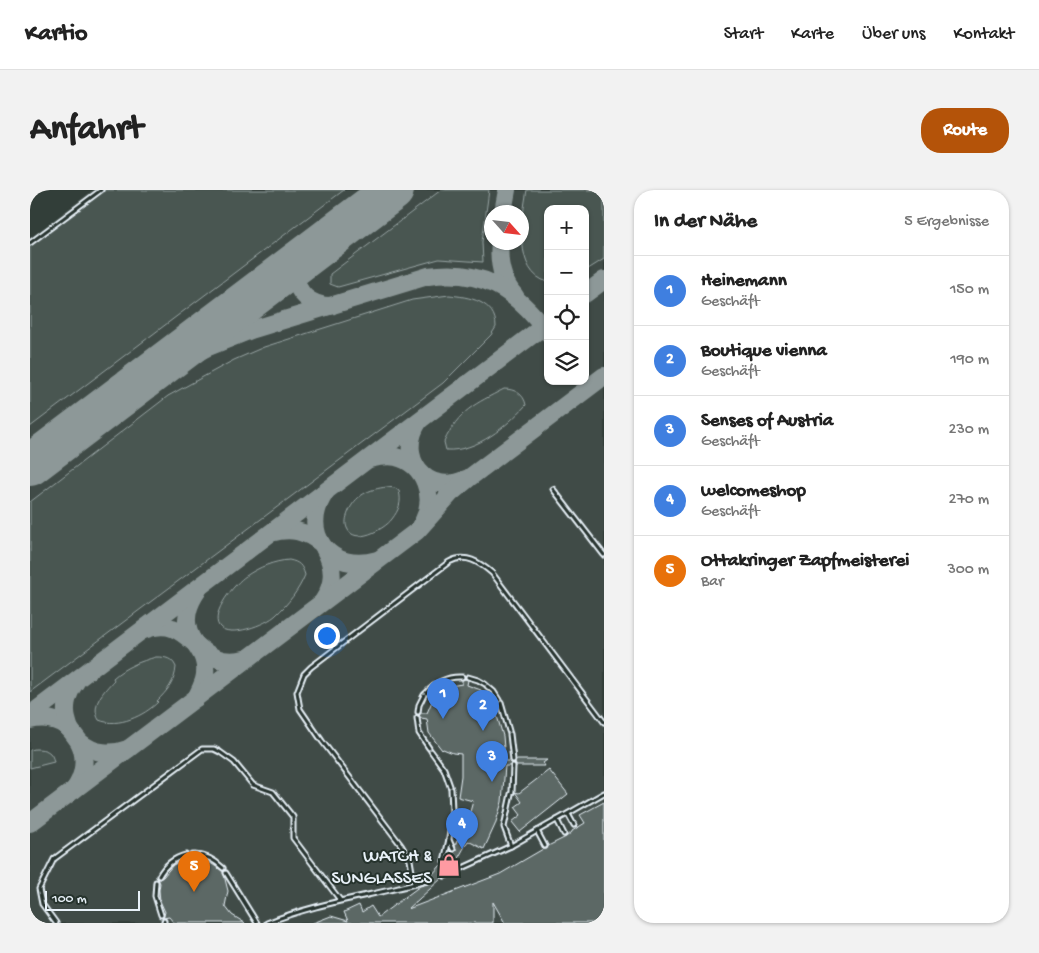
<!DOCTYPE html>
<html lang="de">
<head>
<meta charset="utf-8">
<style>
	body { margin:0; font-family:"Gochi Hand",sans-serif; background:#f2f2f2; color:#222 }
	.controls { position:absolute; right:15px; top:15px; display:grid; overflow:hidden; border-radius:10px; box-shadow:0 1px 4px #0004 }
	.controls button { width:45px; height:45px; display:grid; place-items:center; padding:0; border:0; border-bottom:1px solid #e0e0e0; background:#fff; color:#222; font:25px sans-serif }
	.compass { position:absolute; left:454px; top:15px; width:45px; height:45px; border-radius:50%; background:#fff; box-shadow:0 1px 4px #0004; rotate:117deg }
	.scale { position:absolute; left:15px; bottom:12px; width:95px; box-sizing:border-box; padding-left:5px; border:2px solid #e8f1f8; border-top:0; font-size:14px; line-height:18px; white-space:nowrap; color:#e8f1f8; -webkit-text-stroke:4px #26332d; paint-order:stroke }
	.you { position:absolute; left:296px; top:445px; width:18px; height:18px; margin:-12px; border:4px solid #fff; border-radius:50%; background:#1a73e8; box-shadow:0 0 0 8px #1a73e833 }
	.badge { display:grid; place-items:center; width:32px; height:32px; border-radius:50%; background:#b45309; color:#fff; font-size:16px; font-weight:700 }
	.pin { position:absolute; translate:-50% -41px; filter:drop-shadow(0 1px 2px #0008) }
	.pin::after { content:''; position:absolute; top:26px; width:18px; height:15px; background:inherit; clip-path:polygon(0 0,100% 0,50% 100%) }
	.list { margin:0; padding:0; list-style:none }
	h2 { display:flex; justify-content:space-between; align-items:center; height:65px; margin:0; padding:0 20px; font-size:21px }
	h2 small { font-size:16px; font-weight:400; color:#767676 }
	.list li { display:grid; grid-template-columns:32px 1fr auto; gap:15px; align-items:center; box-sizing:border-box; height:70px; padding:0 20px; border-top:1px solid #e0e0e0 }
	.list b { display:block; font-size:19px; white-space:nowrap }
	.list p { margin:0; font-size:16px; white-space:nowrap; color:#767676 }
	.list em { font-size:16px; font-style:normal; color:#767676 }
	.icon { flex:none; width:28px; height:28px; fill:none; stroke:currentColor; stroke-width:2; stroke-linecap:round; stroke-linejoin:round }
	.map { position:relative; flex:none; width:574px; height:733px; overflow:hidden; border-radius:20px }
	header { display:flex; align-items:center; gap:30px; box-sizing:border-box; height:70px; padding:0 25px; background:#fff; border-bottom:1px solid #e0e0e0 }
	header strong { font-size:24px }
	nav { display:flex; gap:28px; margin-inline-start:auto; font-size:18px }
	.intro { display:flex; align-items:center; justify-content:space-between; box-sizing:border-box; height:120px; padding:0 30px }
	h1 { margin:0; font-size:35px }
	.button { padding:12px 22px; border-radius:20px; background:#b45309; color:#fff; font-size:18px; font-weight:700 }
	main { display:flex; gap:30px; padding:0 30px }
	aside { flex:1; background:#fff; border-radius:20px; box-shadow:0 1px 4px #0004 }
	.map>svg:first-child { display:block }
	.built { fill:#3f4b46; fill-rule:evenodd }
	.green { fill:#495651; stroke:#98a4a4 }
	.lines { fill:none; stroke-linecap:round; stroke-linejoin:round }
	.taxiway { stroke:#8d9898; stroke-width:18 }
	.runway { stroke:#8d9898; stroke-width:42 }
	.building { fill:#5c6865; stroke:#e8f1f8 }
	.lane-casing { stroke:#e8f1f8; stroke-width:7 }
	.lane { stroke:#26332d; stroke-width:3 }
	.labels { text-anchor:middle; stroke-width:4; stroke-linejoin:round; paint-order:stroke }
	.poi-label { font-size:19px; fill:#e8f1f8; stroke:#26332d; text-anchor:end }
</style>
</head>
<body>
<header>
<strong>Kartio</strong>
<nav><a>Start</a><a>Karte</a><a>Über uns</a><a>Kontakt</a></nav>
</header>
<div class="intro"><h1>Anfahrt</h1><a class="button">Route</a></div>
<main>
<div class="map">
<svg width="574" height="733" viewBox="0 0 574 733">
	<rect width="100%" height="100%" fill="#323e39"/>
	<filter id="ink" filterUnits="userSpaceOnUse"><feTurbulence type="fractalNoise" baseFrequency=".02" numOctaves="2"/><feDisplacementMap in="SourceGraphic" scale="10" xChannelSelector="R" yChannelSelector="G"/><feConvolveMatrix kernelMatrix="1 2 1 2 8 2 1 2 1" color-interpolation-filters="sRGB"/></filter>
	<g filter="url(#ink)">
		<path class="built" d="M63,0H574V733H0V48ZM518,19H555V191H518ZM462,22H492V52H462Z"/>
		<g class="green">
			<path d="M73,0H314L0,237V55Z"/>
			<path d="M411,0H459L452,52L453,72L409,69L308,97L300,94V84Z"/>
			<path d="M497,0H574V69L555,81V19H518V92C483,83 492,26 497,0Z"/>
			<path d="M419,105C439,107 466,111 466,137L461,145L413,193L0,502V312L138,206L204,170L234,157L382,110Z"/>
			<path d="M474,199C485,199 494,204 496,215C477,236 447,262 416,260L414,252C429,220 445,214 474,199Z"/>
			<path d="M357,297L365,298L369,301C372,312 369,320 362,329C355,339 324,356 317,338C315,333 316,328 318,323C325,305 339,299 357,297Z"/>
			<path d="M259,370C269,372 272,375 275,385C269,400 258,414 246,425C237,434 199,449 189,436C180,423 205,393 216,386C229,377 244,371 259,370Z"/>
			<path d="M126,467C136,467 142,468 146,477C145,492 137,501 127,511L128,512C114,526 88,538 69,530C60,515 74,501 84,490L83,488C95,477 111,471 126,467Z"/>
			<path d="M5,559C16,559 22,561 24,572L0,578V560Z"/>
		</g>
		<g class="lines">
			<g class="taxiway">
				<path d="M473,22L477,0"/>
				<path d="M470,52C468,71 472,91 485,106"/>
				<path d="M281,63C275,68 269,74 267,82C263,103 282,116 301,116"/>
				<path d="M555,104L574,90"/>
				<path d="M90,206L133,180L176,158L221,140L398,86C453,78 485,100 518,143"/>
				<path d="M389,231C365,266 396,308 436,289"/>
				<path d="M339,269C348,267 357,265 366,267C395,274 406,307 393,332"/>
				<path d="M0,283L42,243"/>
				<path d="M295,303C268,343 301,384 347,370"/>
				<path d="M241,343C261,337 275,341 291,353"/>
				<path d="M293,411C305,393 304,376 294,358"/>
				<path d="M114,440C163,420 164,485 218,468"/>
				<path d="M166,508C172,496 178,485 174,471C172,462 166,456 161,447C153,431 158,414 168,400"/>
				<path d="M0,525L518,133"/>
				<path d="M0,530C13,527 27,529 37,537C42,541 46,547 50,552C64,564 82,565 98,559"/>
				<path d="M44,600C54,586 57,568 49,552C46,547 41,542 39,536C33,521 36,504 46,492"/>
				<path d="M0,633L387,341L421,303L439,288L574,186"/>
			</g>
			<path class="runway" d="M0,275L363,0"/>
		</g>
		<g class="building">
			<path d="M435,489L438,490L437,495L451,500L465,516H464L473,546L475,571H480L481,573L480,576H475L472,612L465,635L454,659L438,651L426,672L421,673L422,677L412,684V688L378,719L470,684L513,659H517L518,656L536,647L542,642V641L555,633L550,625L574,612V733H475L463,712V733H283L301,726L318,731L314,722L329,715L332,722L341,716L348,727L390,696L398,694V689L412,674L417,673L421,662H424L426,661L425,655L438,629L443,611L428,607L431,586V564L423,563L413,559L412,560L399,543L397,529L391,528L389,525L391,523H397L403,509L411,501L420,496L432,494V490Z"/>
			<path d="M486,570H517L513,573L515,576H486L485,573Z"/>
			<path d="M519,580L538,604L490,642L482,632L491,625L485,617L492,612L485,602L489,603Z"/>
			<path d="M159,667L177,671L193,681L198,701L195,716L202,725L215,733H144L139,727L133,728L135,722L130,711L129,700L130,693L128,689L133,687L143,675Z"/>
		</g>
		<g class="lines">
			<defs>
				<g id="lane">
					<path d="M0,53L71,0"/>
					<path d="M523,299L574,365"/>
					<path d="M438,487L448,490L455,494"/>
					<path d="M457,496L464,502L469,510"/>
					<path d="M396,503C406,492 417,486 432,487"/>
					<path d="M471,513L479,541"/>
					<path d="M388,522L389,515L394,505"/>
					<path d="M387,528L389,543L399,558"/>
					<path d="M480,544L483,570"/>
					<path d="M401,561L414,579L420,596"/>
					<path d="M482,602L483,576"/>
					<path d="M481,604L474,637L481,656"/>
					<path d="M538,624L544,635"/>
					<path d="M527,630L534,644"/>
					<path d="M507,641L515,656"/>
					<path d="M419,650L423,659"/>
					<path d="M162,665C174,664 184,669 193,678"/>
					<path d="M414,671L419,649L422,620L421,599"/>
					<path d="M424,675L429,679"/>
					<path d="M196,683L227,733"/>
					<path d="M129,686C135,675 144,668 156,665"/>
					<path d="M415,686L481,656L574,603"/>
					<path d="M126,692L125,706L131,725"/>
					<path d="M384,694L380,670L371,655L292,551L270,519L267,502L274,484L281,477L419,372C436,363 449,372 462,383L574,532"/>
					<path d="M134,731V733"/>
					<path d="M26,733L12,714L9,699L24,669L172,559H184L190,562L204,572L223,595L243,602L263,627V648L310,710"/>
					<path d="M237,733C288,712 343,706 396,691"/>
				</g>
			</defs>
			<use href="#lane" class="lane-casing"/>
			<use href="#lane" class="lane"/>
		</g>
	</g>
	<defs>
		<symbol id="shop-bare" viewBox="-9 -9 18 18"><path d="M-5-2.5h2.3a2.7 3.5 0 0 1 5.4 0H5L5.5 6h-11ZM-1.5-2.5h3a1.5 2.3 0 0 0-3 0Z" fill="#ff9aa2" stroke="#26332d" stroke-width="2.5" paint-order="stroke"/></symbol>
	</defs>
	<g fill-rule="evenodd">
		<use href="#shop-bare" x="403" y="659" width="32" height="32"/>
	</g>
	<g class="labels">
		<g class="poi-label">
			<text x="402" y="671">WATCH &amp;<tspan x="402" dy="22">SUNGLASSES</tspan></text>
		</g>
	</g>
</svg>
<div class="controls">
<button>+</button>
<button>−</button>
<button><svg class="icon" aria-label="locate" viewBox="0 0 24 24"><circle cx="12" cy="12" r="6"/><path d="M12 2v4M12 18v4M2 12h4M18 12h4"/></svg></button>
<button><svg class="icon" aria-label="layers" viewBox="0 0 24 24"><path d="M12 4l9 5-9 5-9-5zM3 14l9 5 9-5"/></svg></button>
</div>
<svg class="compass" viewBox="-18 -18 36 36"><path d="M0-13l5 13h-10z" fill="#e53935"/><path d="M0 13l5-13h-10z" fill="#767676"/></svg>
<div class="scale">100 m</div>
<div class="you"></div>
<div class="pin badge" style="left:413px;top:529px;background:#3f7fe0">1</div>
<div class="pin badge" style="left:453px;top:541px;background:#3f7fe0">2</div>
<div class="pin badge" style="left:462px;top:592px;background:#3f7fe0">3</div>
<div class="pin badge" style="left:432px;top:659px;background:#3f7fe0">4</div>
<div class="pin badge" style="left:164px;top:702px;background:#e8710a">5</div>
</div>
<aside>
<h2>In der Nähe<small>5 Ergebnisse</small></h2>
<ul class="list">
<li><span class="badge" style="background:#3f7fe0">1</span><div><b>Heinemann</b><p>Geschäft</p></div><em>150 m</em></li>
<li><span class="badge" style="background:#3f7fe0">2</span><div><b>Boutique vienna</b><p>Geschäft</p></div><em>190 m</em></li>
<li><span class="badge" style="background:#3f7fe0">3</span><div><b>Senses of Austria</b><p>Geschäft</p></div><em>230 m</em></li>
<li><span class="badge" style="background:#3f7fe0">4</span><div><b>welcomeshop</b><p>Geschäft</p></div><em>270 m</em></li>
<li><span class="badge" style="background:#e8710a">5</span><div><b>Ottakringer Zapfmeisterei</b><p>Bar</p></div><em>300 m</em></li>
</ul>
</aside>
</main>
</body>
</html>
